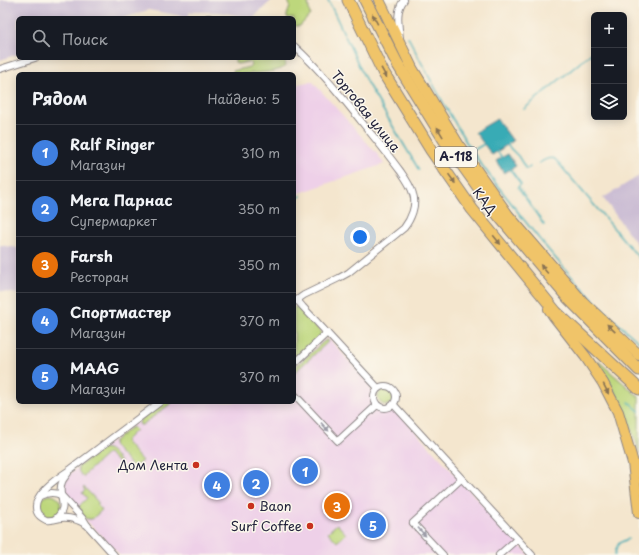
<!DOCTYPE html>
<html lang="ru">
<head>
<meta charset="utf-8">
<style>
	body { margin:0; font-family:"Playpen Sans",sans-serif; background:#242831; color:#f1f3f6 }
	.controls { position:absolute; right:12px; top:12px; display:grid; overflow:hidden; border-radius:6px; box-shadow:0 2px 10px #0003 }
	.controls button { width:36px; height:36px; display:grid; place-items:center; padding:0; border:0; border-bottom:1px solid #363941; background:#171b24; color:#f1f3f6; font:20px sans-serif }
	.you { position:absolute; left:360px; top:237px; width:14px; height:14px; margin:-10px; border:3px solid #fff; border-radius:50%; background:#1a73e8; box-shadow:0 0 0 6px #1a73e833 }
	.badge { display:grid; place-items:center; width:26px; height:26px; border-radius:50%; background:#c8321e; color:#fff; font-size:13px; font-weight:700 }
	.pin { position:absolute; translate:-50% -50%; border:2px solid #fff; box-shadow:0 1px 4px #0006 }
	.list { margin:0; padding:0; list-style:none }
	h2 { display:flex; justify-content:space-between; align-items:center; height:52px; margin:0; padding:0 16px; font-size:17px }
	h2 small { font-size:13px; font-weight:400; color:#9ea1a6 }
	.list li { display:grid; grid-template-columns:26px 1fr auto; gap:12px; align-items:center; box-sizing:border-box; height:56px; padding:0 16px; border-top:1px solid #363941 }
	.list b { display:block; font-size:15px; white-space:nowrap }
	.list p { margin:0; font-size:13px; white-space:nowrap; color:#9ea1a6 }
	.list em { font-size:13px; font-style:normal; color:#9ea1a6 }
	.icon { flex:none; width:22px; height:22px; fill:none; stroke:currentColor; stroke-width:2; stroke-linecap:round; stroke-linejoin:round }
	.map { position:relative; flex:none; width:639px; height:555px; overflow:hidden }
	.search { position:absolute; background:#171b24; box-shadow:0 2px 10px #0003; left:16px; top:16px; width:280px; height:44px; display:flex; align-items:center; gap:10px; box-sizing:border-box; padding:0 14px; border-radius:6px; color:#9ea1a6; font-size:15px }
	.panel { position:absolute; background:#171b24; box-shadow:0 2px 10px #0003; left:16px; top:72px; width:280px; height:332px; border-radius:6px }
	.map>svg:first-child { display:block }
	.built { fill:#eed0e8 }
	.industrial { fill:#ccbed4 }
	.green { fill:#bdd77c; stroke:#707c5c }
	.water { fill:#39abb5; stroke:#2e6678 }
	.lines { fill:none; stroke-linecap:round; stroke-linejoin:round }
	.stream { stroke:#39abb5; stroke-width:1.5 }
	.minor-casing { stroke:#8b8484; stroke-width:8 }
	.primary-casing { stroke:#8b8484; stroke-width:12 }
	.trunk-casing { stroke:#8b8484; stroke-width:12 }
	.motorway-casing { stroke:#8b8484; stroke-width:13 }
	.minor { stroke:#fff; stroke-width:6 }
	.primary { stroke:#f0c469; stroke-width:10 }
	.trunk { stroke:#f0c469; stroke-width:10 }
	.motorway { stroke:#f0c469; stroke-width:11 }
	.oneway { fill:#897352 }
	.oneway2 { fill:#9c9ca7 }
	.poi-dot { fill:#c8321e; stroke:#fbf7ec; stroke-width:1.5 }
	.labels { text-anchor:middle; stroke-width:3; stroke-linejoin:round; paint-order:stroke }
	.shield { fill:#fbf7ec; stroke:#636270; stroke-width:1 }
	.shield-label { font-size:12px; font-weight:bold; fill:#22223b }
	.street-label { font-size:13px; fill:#22223b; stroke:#fbf7ec }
	.poi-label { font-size:13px; fill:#22223b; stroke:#fbf7ec; text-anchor:end }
</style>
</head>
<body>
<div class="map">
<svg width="639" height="555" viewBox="0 0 639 555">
	<rect width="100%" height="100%" fill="#fbf7ec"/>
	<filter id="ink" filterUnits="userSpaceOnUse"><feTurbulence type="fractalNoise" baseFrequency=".025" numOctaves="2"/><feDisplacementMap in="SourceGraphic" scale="8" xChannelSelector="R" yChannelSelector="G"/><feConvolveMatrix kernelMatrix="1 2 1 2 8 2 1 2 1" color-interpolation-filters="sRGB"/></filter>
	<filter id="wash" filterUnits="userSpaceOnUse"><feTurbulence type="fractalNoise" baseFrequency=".012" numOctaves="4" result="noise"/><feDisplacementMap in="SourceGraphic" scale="16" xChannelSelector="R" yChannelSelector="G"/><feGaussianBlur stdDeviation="0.9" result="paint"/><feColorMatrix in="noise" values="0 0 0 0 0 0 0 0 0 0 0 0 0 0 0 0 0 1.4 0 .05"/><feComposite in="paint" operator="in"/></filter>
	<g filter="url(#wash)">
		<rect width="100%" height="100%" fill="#f4e6ce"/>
		<g class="built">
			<path d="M312,81L378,155L384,164L294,195V85Z"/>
			<path d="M323,339H329L371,385V398L373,403L378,408L382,410L394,408L529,555H120L80,514L65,494L64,487L65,480L73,471L163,402H294V366Z"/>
		</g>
		<g class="industrial">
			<path d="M0,0H272L253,18L219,12H190L188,17L148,10L124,18H18V54L0,60Z"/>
			<path d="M639,176V247L603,198Z"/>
			<path d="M0,245L18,248V294L0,291Z"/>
		</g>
		<g class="green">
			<path d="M288,0H317L308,3L310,15L300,26H294V18H287V15L290,6Z"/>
			<path d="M235,58H283C285,61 287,64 284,67C279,73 242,74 233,74V71L249,67L251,65L250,62H247L237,64L235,62Z"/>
			<path d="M294,307L300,308L320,331L321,335L320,336L294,360Z"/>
			<path d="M327,340L329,341L294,373V368L324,341Z"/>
			<path d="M597,360L639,397V454L636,442L620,401Z"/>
			<circle cx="386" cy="397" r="8"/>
			<path d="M164,402H173L142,425H140L139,422L140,420Z"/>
			<path d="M133,427L136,430L125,441L142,461L137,465L132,466L117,450L113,445L114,441L130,428Z"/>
			<path d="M103,448C111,448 116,457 120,462L119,464L108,453L84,475V477H83L79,472L78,467Z"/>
			<path d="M84,487L98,502V506L102,510L92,519C81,520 83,513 79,506L87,498L82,493L85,490L83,488Z"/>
			<circle cx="50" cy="506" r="11"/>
			<path d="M337,524L346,534L337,542L328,532Z"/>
		</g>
		<g class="water">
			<path d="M497,119L513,141L492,155L475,132Z"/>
			<path d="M508,154L516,166L504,173L496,161Z"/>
		</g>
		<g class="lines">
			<g class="stream">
				<path d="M328,0L331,6L367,83L419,170"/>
				<path d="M408,37C425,70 443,103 462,135C475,158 492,179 508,199C547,251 589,300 639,342"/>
				<path d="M524,109L594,51"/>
				<path d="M506,144L518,156L526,169L530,167"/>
				<path d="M497,151L503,159"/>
				<path d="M469,153L484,144"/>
				<path d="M539,163C544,160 549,157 555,159L639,258"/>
				<path d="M510,169L521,184L518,187L544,225"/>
				<path d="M294,199L301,196"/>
				<path d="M629,402L639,411"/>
				<path d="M615,555L616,549L619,543L628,539"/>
			</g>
		</g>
	</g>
	<g filter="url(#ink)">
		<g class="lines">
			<defs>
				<g id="minor">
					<path d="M208,18H209"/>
					<path d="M400,39C399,26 395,11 404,0"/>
					<path d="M294,46C324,73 348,105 373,136C383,148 392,160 401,172C406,179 411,186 413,194C417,205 411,219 404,228L348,273L339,278L304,295L294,302"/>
					<path d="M0,69L35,58"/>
					<path d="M297,300L303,307L378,388"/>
					<path d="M294,364L327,333"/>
					<circle cx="385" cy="397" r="11"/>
					<path d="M294,394L338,441L377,405"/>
					<path d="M394,405L532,555"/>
					<path d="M40,496C48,492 54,492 61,495L84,520L87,525L114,555"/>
					<path d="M55,519C71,506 56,497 62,482C63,479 66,476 68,473"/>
					<path d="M87,525C78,520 71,517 61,518C56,519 51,521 46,520C42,518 38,515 37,512C30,495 59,477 71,469L160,402"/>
					<path d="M443,555L413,523L461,479"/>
					<path d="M499,555L517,539"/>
				</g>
				<path id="primary" d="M379,0L412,68L460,147L508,215L583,302L639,355"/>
				<path id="trunk" d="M549,309L553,315L585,356L603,383L618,412L633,463L639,513"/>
				<g id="motorway">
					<path d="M348,0L383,72L431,150L472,209L556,312L639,389"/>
					<path d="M365,0L397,63L445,141L499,216L569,299L639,370"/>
				</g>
			</defs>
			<use href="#minor" class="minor-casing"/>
			<use href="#primary" class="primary-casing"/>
			<use href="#trunk" class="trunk-casing"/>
			<use href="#motorway" class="motorway-casing"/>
			<use href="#minor" class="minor"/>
			<use href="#primary" class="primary"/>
			<use href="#trunk" class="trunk"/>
			<use href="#motorway" class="motorway"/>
		</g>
		<defs><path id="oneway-solid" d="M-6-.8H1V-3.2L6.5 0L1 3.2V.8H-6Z"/></defs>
		<g class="oneway">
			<use href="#oneway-solid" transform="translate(375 19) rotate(-117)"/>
			<use href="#oneway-solid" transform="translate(384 73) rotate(61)"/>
			<use href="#oneway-solid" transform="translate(440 132) rotate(-121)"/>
			<use href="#oneway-solid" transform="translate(452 179) rotate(55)"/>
			<use href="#oneway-solid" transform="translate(497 240) rotate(51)"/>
			<use href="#oneway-solid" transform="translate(544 269) rotate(-130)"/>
			<use href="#oneway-solid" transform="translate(611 328) rotate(-136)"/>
			<use href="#oneway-solid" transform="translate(606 389) rotate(63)"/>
		</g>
		<g class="oneway2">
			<use href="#oneway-solid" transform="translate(325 427) rotate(47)"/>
			<use href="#oneway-solid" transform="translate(422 532) rotate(47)"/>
		</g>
	</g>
	<g class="poi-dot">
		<circle cx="196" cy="465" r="4"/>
		<circle cx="251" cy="506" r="4"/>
		<circle cx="310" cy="526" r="4"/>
	</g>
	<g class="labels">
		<rect class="shield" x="435" y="147" width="42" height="20" rx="3"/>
		<g class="shield-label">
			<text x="456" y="161">А-118</text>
		</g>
		<g class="street-label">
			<text transform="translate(366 111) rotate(51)" y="5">Торговая улица</text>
			<text transform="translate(485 201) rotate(53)" y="5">КАД</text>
		</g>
		<g class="poi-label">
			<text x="188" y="470">Дом Лента</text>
			<text x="259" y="511" text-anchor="start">Baon</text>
			<text x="302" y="531">Surf Coffee</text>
		</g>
	</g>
</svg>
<div class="controls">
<button>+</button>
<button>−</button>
<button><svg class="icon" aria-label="layers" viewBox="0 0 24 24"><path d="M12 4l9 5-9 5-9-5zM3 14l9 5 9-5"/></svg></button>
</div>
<div class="you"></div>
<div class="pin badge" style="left:305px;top:471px;background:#3f7fe0">1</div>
<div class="pin badge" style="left:256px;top:483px;background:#3f7fe0">2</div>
<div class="pin badge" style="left:337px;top:506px;background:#e8710a">3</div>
<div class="pin badge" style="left:217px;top:485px;background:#3f7fe0">4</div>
<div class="pin badge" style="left:373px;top:525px;background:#3f7fe0">5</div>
<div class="search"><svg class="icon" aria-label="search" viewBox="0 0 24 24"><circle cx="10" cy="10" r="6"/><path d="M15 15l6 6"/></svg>Поиск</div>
<section class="panel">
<h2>Рядом<small>Найдено: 5</small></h2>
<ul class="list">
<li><span class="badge" style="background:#3f7fe0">1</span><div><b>Ralf Ringer</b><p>Магазин</p></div><em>310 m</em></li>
<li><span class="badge" style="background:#3f7fe0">2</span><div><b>Мега Парнас</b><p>Супермаркет</p></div><em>350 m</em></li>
<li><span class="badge" style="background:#e8710a">3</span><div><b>Farsh</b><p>Ресторан</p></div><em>350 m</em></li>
<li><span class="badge" style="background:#3f7fe0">4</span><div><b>Спортмастер</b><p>Магазин</p></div><em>370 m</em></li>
<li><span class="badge" style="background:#3f7fe0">5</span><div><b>MAAG</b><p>Магазин</p></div><em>370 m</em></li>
</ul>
</section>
</div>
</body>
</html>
